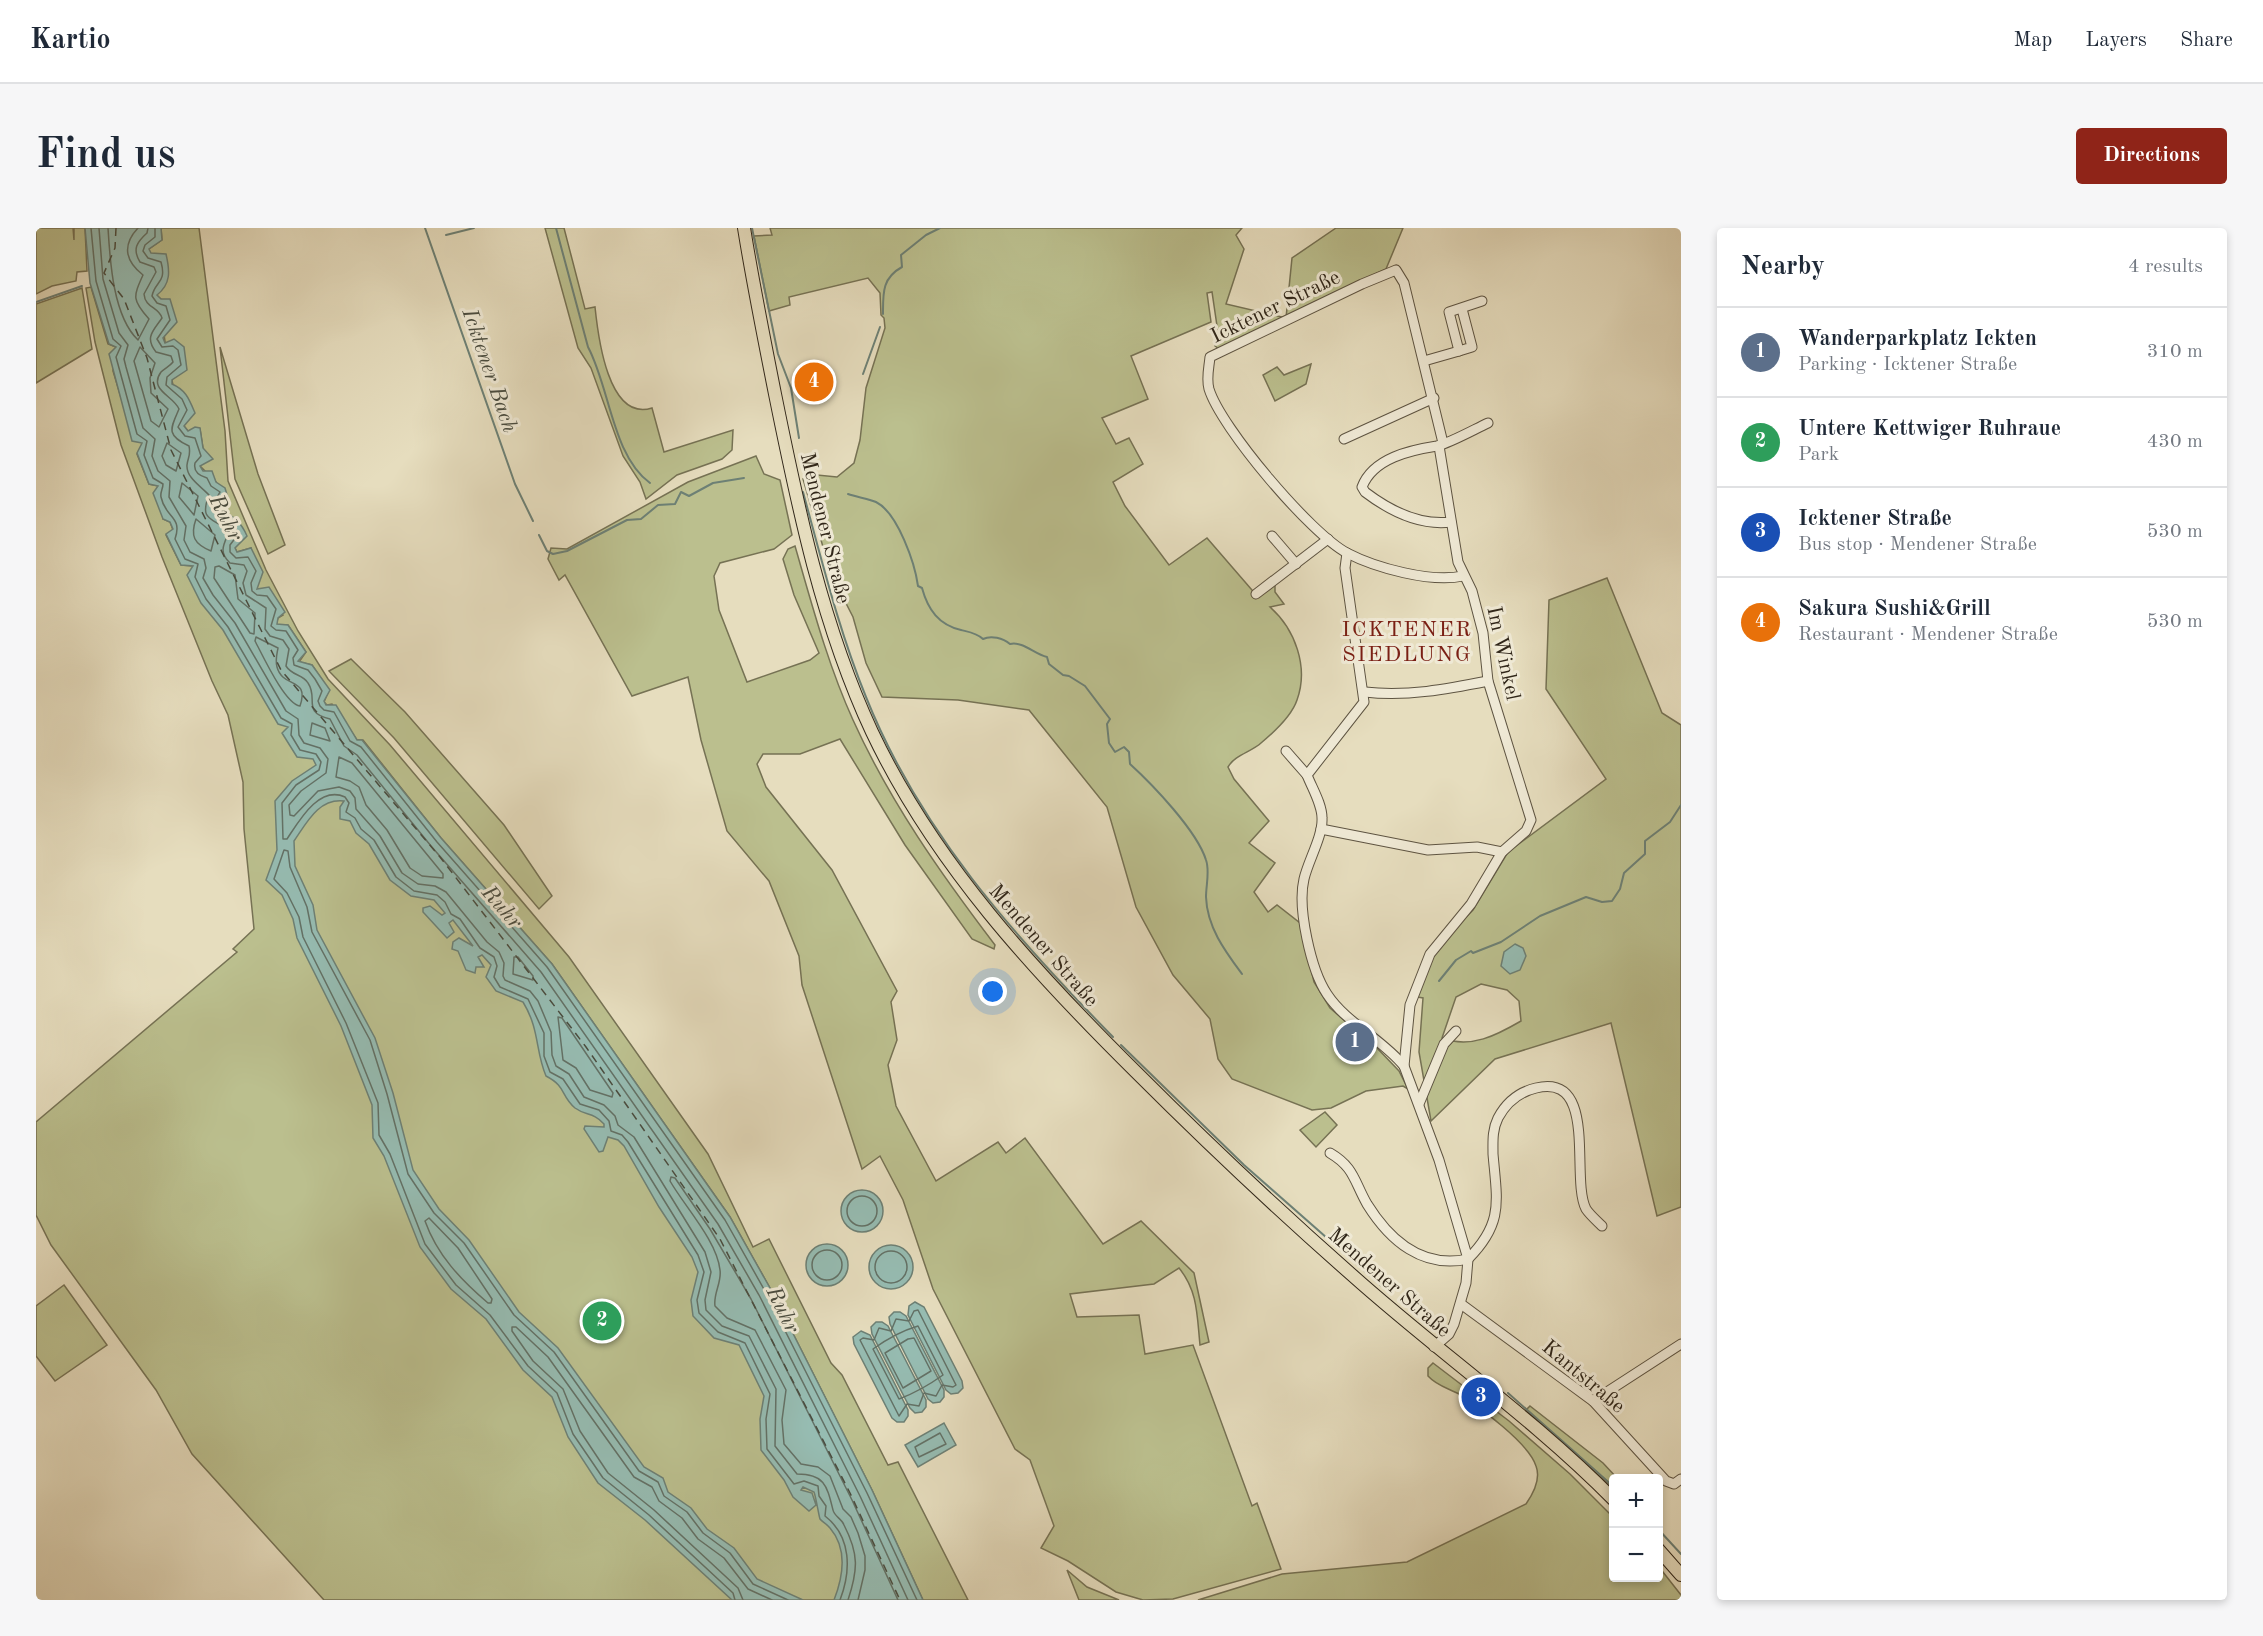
<!DOCTYPE html>
<html lang="en">
<head>
<meta charset="utf-8">
<style>
	body { margin:0; font-family:"Old Standard TT",serif; background:#f6f6f7; color:#1f2937 }
	.controls { position:absolute; right:18px; bottom:18px; display:grid; overflow:hidden; border-radius:6px; box-shadow:0 3px 9px #0003 }
	.controls button { width:54px; height:54px; display:grid; place-items:center; padding:0; border:0; border-bottom:2px solid #e0e1e3; background:#fff; color:#1f2937; font:30px sans-serif }
	.you { position:absolute; left:957px; top:764px; width:21px; height:21px; margin:-15px; border:4px solid #fff; border-radius:50%; background:#1a73e8; box-shadow:0 0 0 9px #1a73e833 }
	.badge { display:grid; place-items:center; width:39px; height:39px; border-radius:50%; background:#8f2418; color:#fff; font-size:20px; font-weight:700 }
	.pin { position:absolute; translate:-50% -50%; border:3px solid #fff; box-shadow:0 2px 6px #0006 }
	.list { margin:0; padding:0; list-style:none }
	h2 { display:flex; justify-content:space-between; align-items:center; height:78px; margin:0; padding:0 24px; font-size:26px }
	h2 small { font-size:20px; font-weight:400; color:#747a83 }
	.list li { display:grid; grid-template-columns:39px 1fr auto; gap:18px; align-items:center; box-sizing:border-box; height:90px; padding:0 24px; border-top:2px solid #e0e1e3 }
	.list b { display:block; font-size:22px; white-space:nowrap }
	.list p { margin:0; font-size:20px; white-space:nowrap; color:#747a83 }
	.list em { font-size:20px; font-style:normal; color:#747a83 }
	.map { position:relative; flex:none; width:1645px; height:1372px; overflow:hidden; border-radius:6px }
	header { display:flex; align-items:center; gap:36px; box-sizing:border-box; height:84px; padding:0 30px; background:#fff; border-bottom:2px solid #e0e1e3 }
	header strong { font-size:28px }
	nav { display:flex; gap:33px; margin-inline-start:auto; font-size:21px }
	.intro { display:flex; align-items:center; justify-content:space-between; box-sizing:border-box; height:144px; padding:0 36px }
	h1 { margin:0; font-size:42px }
	.button { padding:15px 27px; border-radius:6px; background:#8f2418; color:#fff; font-size:21px; font-weight:700 }
	main { display:flex; gap:36px; padding:0 36px }
	aside { flex:1; background:#fff; border-radius:6px; box-shadow:0 3px 9px #0003 }
	.map>svg:first-child { display:block }
	.green { fill:#bbbf8e; stroke:#767254; stroke-width:1.5; fill-rule:evenodd }
	.water { fill:#96bcb2; stroke:#6d8075; stroke-width:1.5 }
	.lines { fill:none; stroke-linecap:round; stroke-linejoin:round }
	.shore { stroke:#637166; stroke-width:1.5 }
	.stream { stroke:#6d8075; stroke-width:2 }
	.ferry { stroke:#4a4c3f; stroke-width:1.5; stroke-dasharray:8 6; stroke-linecap:butt }
	.minor-casing { stroke:#5e5442; stroke-width:11 }
	.major-casing { stroke:#302619; stroke-width:14 }
	.minor { stroke:#efe9d5; stroke-width:9 }
	.major { stroke:#e6ddbe; stroke-width:12 }
	.labels { text-anchor:middle; stroke-width:6; stroke-linejoin:round; paint-order:stroke }
	.street-label { font-size:21px; fill:#302619; stroke:#efe9d5 }
	.water-label { font-size:22px; font-style:italic; fill:#4a4c3f; stroke:#efe9d5 }
	.neighbourhood-label { font-size:22px; letter-spacing:1.5px; fill:#7a1f14; stroke:#efe9d5 }
</style>
</head>
<body>
<header>
<strong>Kartio</strong>
<nav><a>Map</a><a>Layers</a><a>Share</a></nav>
</header>
<div class="intro"><h1>Find us</h1><a class="button">Directions</a></div>
<main>
<div class="map">
<svg width="1645" height="1372" viewBox="0 0 1645 1372">
	<rect width="100%" height="100%" fill="#e6ddbe"/>
	<filter id="stains"><feTurbulence type="fractalNoise" baseFrequency=".00333" numOctaves="4"/><feColorMatrix values="0 0 0 0 .2 0 0 0 0 .09 0 0 0 0 .02 0 0 0 .5 -.17"/></filter>
	<radialGradient id="worn" r=".72"><stop offset=".6" stop-color="#630" stop-opacity="0"/><stop offset="1" stop-color="#630" stop-opacity=".3"/></radialGradient>
	<g class="green">
		<path d="M0,0H37L38,12V0H49L51,43L41,44L40,53L16,58L0,66Z"/>
		<path d="M125,0H163L189,203L192,253L230,342L262,403L292,451L354,517L533,729L672,926L717,1019L733,1011L795,1135L806,1147L852,1237L862,1234L932,1372H887L836,1262L734,1060L694,989L516,736L405,610L327,512H321L296,476L291,477L288,474L293,462L276,437L263,434L270,424L252,397H240L242,390L247,387L225,362L221,361L215,320L201,324L199,320L182,280L188,271L180,254L164,238L167,220L164,201L152,203L148,198C135,156 127,115 125,71L120,67L113,21L126,12Z"/>
		<path d="M509,0H528L549,81L559,79C562,108 572,194 616,180L628,224L697,202L696,222L686,231L641,247L610,271L604,254L587,228L555,140L542,120Z"/>
		<path d="M734,0H1206L1200,7L1208,21L1190,76L1250,90L1256,30L1300,0H1367L1350,41L1183,121L1179,118L1181,98L1176,64L1171,65L1175,94L1095,128L1112,171L1066,190L1080,216L1093,210L1107,236L1077,254L1089,278L1133,337L1171,310L1222,369L1239,356V364L1248,376L1234,379C1259,401 1273,439 1261,472C1256,487 1237,505 1225,515C1215,524 1199,527 1192,539L1198,551L1233,593L1213,615L1239,635L1218,664L1232,684L1241,677L1264,695L1278,754L1294,780L1316,799L1301,813L1314,829L1340,819L1363,843L1372,861L1367,858L1330,863L1295,880L1276,882L1196,851L1182,831L1174,791L1137,747L1100,679L1071,579L993,482L922,472L846,469L830,435L817,389L795,346L767,251L771,246L801,249L818,235L824,212L830,160L849,100L848,90L845,87L844,65L832,50L753,69L754,77L733,83L718,8L736,7Z"/>
		<path d="M55,59L72,116L80,119L77,143L87,176L107,215L101,226L113,256L123,258L127,291L134,294L137,302L130,307L145,337L158,338L589,883L845,1372H288L156,1226L120,1162L15,1017L0,987V894L201,724L197,721L218,701L208,601L207,554L192,487L176,453L126,329L85,217L59,114L50,60Z"/>
		<path d="M46,60L56,121L0,155V76Z"/>
		<path d="M184,119L222,246L249,317L232,326L199,251Z"/>
		<path d="M1275,136L1270,156L1239,173L1227,147L1241,139L1248,147Z"/>
		<path d="M720,228L728,246L744,252L756,307L738,321L684,335L678,348L683,382L711,454L774,432L783,425L758,367L747,331L752,321L759,318C776,377 792,437 817,492C854,574 905,646 959,717L958,721L936,711L869,617L804,511L764,526H727L721,536L730,559L796,642L861,763L855,774L861,812L852,837L860,878L900,953L962,914L970,925L989,910L1067,1016L1105,993L1158,1045L1173,1114L1164,1117C1161,1088 1162,1063 1143,1040L1118,1056L1034,1066L1041,1089L1103,1087L1109,1126L1157,1117L1216,1278L1221,1275L1245,1341L1137,1371L1107,1372L1080,1364L1032,1333L1005,1320L1018,1298L994,1232L979,1221L897,1061L867,972L844,928L826,941L766,757L763,728L733,653L691,603L665,512L652,449L596,468L529,347L523,352L512,331L515,320L531,321L652,254Z"/>
		<path d="M1571,350L1626,485L1645,497V979L1621,988L1575,795L1459,831L1395,893L1383,824L1387,770L1381,769L1396,730L1411,708L1437,682L1472,624L1570,551L1510,461L1513,372ZM1445,756L1471,762L1483,773L1485,793C1461,807 1435,821 1406,810L1420,769Z"/>
		<path d="M315,431L369,484L468,597L516,668L503,681L358,510L293,443Z"/>
		<path d="M1289,884L1301,897L1280,919L1264,902Z"/>
		<path d="M28,1057L71,1117L19,1153L0,1128V1078Z"/>
		<path d="M1397,1135L1473,1193L1534,1246L1577,1289L1578,1350H1622L1623,1339L1645,1367V1372H1162L1246,1346L1371,1334L1490,1276C1497,1266 1505,1251 1500,1238C1493,1215 1443,1179 1423,1166C1412,1160 1401,1158 1392,1148V1140Z"/>
		<path d="M1494,1178L1567,1235L1581,1250H1578L1577,1260L1490,1182Z"/>
		<path d="M1031,1342L1051,1359L1083,1372H1043Z"/>
	</g>
	<g class="water">
		<path d="M49,0H125L126,12L113,21L115,25L130,26C134,43 135,56 121,67L125,71H134L141,94L127,110L129,115L138,111L148,119L151,142L136,152V156C150,162 153,171 159,185L148,198L152,203L159,199L164,200L167,220L177,231L164,238L167,243H176L180,254L189,260L192,270L188,271L182,280L185,284C198,287 206,296 211,308L199,320L201,324L215,320L227,344L221,361L233,359L249,384L242,390L241,396L252,397L270,424L262,433L276,437L294,462L288,473L290,477H300L321,512H326L405,610L516,736L694,989L734,1060L836,1262L887,1372H798C807,1349 812,1321 794,1300C791,1296 786,1294 784,1291C783,1289 780,1269 778,1264L767,1259L765,1262L776,1265L780,1277L773,1283L757,1269L748,1252L725,1222L724,1191L728,1168L703,1117L678,1110L657,1088L655,1072L662,1044L656,1029L623,979L588,918L582,912L572,909L567,923L563,924L548,901L549,898L568,899V896C557,884 550,888 539,880C524,867 531,859 510,848C499,822 504,802 487,774L460,763L450,749L455,737L446,727L442,729L448,739H440L439,745L430,742L422,723L416,721L417,714L423,710L437,718L417,692L413,695L418,704L411,710L387,684V680L394,678L406,687L409,685L398,672L375,668L354,652L333,616L320,605L314,593L304,591V579L308,573C283,570 271,594 258,613L259,638L277,677L281,702L339,810L357,865L377,942L403,981L433,1012L483,1084L522,1120L608,1239L627,1250L632,1264L655,1280L671,1301L698,1320L721,1351L767,1372H696L609,1292L562,1255L532,1209L516,1169L487,1142L450,1091L415,1061L384,1019L348,928L337,910L336,877L305,798L261,710L257,691L246,667L230,652L241,622L239,573L256,553L280,537L277,531L261,529L246,505L252,499L242,496L187,402L165,375L151,347L157,338L145,337L130,306L137,301L134,294L127,291L117,265L122,258L113,256L101,225L106,215L96,213L73,126L80,119L73,116L54,55Z"/>
		<path d="M1479,716L1487,720L1490,728L1484,742L1474,746L1465,738L1468,724Z"/>
		<circle cx="826" cy="983" r="21"/>
		<circle cx="791" cy="1037" r="21"/>
		<circle cx="855" cy="1039" r="22"/>
		<path d="M879,1074L888,1079L926,1153L927,1160L922,1165L915,1166L910,1162L872,1087L873,1078Z"/>
		<path d="M858,1084H864L870,1088L908,1162V1169L904,1174L897,1175L892,1171L854,1096L853,1089Z"/>
		<path d="M840,1094H846L852,1098L890,1172V1179L886,1184L879,1185L874,1180L836,1106L835,1099Z"/>
		<path d="M825,1103L834,1107L872,1182V1188L868,1194H861L856,1190L818,1116L817,1109Z"/>
		<path d="M908,1195L920,1217L882,1239L869,1217Z"/>
	</g>
	<g class="lines">
		<g class="shore">
			<path d="M55,0L60,53L77,111L85,118L80,129L101,206L111,213L108,227L117,250L127,256C127,261 124,264 125,269C129,290 147,288 139,311L149,331L162,336L159,349L170,371L192,399L245,490L256,496L255,507L264,522L280,526L285,534L283,542L260,557L246,575L247,611H251C263,593 283,557 309,569L313,575L310,584L319,590L325,601L338,612L360,649L378,663L401,667L409,674L415,686L424,691L444,720L458,729L461,738L458,749L464,759L492,771L508,805V828L514,844L527,851L544,876L563,882L573,893L575,903L586,907L592,914L662,1027L668,1044L661,1072L663,1085L682,1104L709,1115L734,1166L730,1191L731,1221L758,1256L768,1253L782,1258L783,1268L790,1278L789,1288C816,1309 815,1343 804,1372"/>
			<path d="M63,0L67,51L83,105L92,117L88,131L90,139L107,200L119,211L116,228L122,243L134,253L133,269L150,298L148,312L154,324L168,331L170,340L167,350L177,367L199,395L250,483L262,491L263,507L268,515L284,520L292,531L290,545L265,563L253,577L254,587L258,588L282,563L303,559L314,563L319,570L320,581L344,608L366,645L382,656L399,658L410,664L451,714L463,724L468,735L467,748L469,752L494,763L502,773L515,804L516,827L520,838L533,846L548,869L568,877L579,888L582,897L598,909L669,1024L675,1044L669,1072L670,1082L686,1098L713,1108L740,1161L739,1218L761,1246C789,1246 791,1258 797,1282C798,1288 806,1291 808,1297C823,1326 822,1342 812,1372"/>
			<path d="M72,0C74,33 77,88 102,112L113,91C96,72 97,69 107,47C89,33 86,17 102,0"/>
			<path d="M112,0L111,5C101,14 96,21 104,34L118,39L120,44L108,66C109,80 123,79 126,90C118,102 108,109 120,124L135,128L137,134C134,138 129,140 125,144C112,162 138,168 143,181C135,200 129,207 153,218C155,227 152,229 151,237C150,250 166,259 173,267C162,295 179,289 193,304C188,316 182,324 194,335L208,337L211,343L207,355L210,367L230,380L229,401L234,408L247,412L253,421L250,438C256,448 267,446 272,455C283,471 265,484 294,491L308,518L321,527L395,618L505,744L682,996L723,1067L824,1268L872,1372"/>
			<path d="M119,0V9L109,17L107,23L112,30L125,34C131,55 119,53 116,68L121,75L130,78L134,92L121,111L126,119L137,118L142,122L145,137L131,149L130,157L146,171L151,182L142,199L149,208L159,210L165,228L159,235C157,244 164,248 171,250L175,258L184,264C182,268 178,273 177,278C175,287 197,296 203,305L194,317V324L200,330L212,329L220,343L215,355L216,363L221,367L231,368L240,381L235,398L240,402L250,403L262,422L257,430L258,437L272,442L279,451L286,463L282,473L284,478L288,482L298,484L314,513L325,519L401,614L511,739L689,992L729,1063L831,1265L881,1372"/>
			<path d="M104,119L119,135L114,150L115,165L132,181L123,199L115,193L98,133Z"/>
			<path d="M131,215L145,225L140,243L130,237L126,228Z"/>
			<path d="M146,255L162,268L158,287L143,269Z"/>
			<path d="M160,291L179,307L175,323C158,316 154,308 160,291Z"/>
			<path d="M183,338L199,347L202,371L219,385L218,406L214,405L178,350L179,339Z"/>
			<path d="M220,409L242,420C241,426 239,432 241,439C247,461 274,449 264,478C249,476 227,428 219,413Z"/>
			<path d="M276,495L289,500L294,513L274,507Z"/>
			<path d="M303,529L316,535L407,646V650L386,648L374,640L351,602L330,577L323,559L314,553L300,549Z"/>
			<path d="M478,729H482L497,748V752L477,746Z"/>
			<path d="M522,789L526,790L577,865L576,869L554,862L540,840L527,832Z"/>
			<circle cx="826" cy="983" r="15"/>
			<path d="M393,990L422,1020L456,1071L455,1075H452C425,1052 401,1027 389,993Z"/>
			<circle cx="791" cy="1037" r="15"/>
			<circle cx="855" cy="1039" r="16"/>
			<path d="M882,1082L920,1157L917,1159L906,1157L900,1168L888,1165L883,1178L871,1176L863,1188L824,1112L827,1110L838,1112L843,1100L855,1103L860,1091L873,1093L878,1083Z"/>
			<path d="M882,1098L907,1147C893,1157 879,1165 863,1171L837,1121C851,1111 865,1103 882,1098Z"/>
			<path d="M878,1110L895,1143L867,1160L849,1125L872,1111Z"/>
			<path d="M904,1205L910,1216L883,1229L879,1219Z"/>
			<path d="M699,1372L697,1365L613,1287L567,1250L537,1206L521,1165L492,1138L454,1087L420,1057L389,1016L354,926L343,907L342,875L310,795L267,709L263,689L251,665L238,651L248,622L252,623L254,639L271,679L276,704L334,812L351,866L372,946L398,985L428,1015L478,1087L518,1124L603,1243L622,1254L628,1268L651,1284L667,1305L694,1325L717,1356L752,1372"/>
			<path d="M707,1372L702,1360L618,1282L572,1245L544,1203L527,1161L497,1133L476,1103V1099H480L512,1129L598,1249L616,1259L623,1273L646,1290L662,1311L688,1330L712,1361L736,1372"/>
			<path d="M822,1372L829,1342V1328L822,1305L815,1289L807,1281L794,1248L782,1239L765,1236L748,1216L746,1192L750,1162L719,1102L691,1090L679,1078C677,1066 686,1054 684,1042C681,1013 649,979 634,953L635,949L639,950L674,1001L715,1071L816,1272L862,1372"/>
		</g>
		<g class="stream">
			<path d="M389,0L479,256L497,293"/>
			<path d="M520,0L552,119C574,160 576,227 614,255"/>
			<path d="M716,0L742,126L755,160L763,210"/>
			<path d="M410,7L438,0"/>
			<path d="M0,74L46,58"/>
			<path d="M847,86C847,65 846,50 866,39L865,27L890,7L904,0"/>
			<path d="M827,146L844,99"/>
			<path d="M767,264C786,333 803,403 830,469C883,602 978,708 1077,809"/>
			<path d="M812,266C820,269 834,271 840,274C862,285 879,336 882,358L886,360C892,382 903,397 925,402C933,404 941,405 947,411C955,407 967,410 974,416C987,413 998,426 1011,429L1013,436L1027,447L1033,448L1049,458L1074,491L1071,496L1073,515L1079,524L1088,519L1093,524L1094,536C1117,557 1161,603 1170,632C1174,643 1170,657 1170,669C1171,699 1189,723 1206,746"/>
			<path d="M503,307L511,323L517,326L531,323L591,292L605,291L622,277L639,276L645,264L653,268L677,255L708,250"/>
			<path d="M1403,753L1420,732L1435,723L1437,725L1465,714L1504,688L1550,669L1566,674L1576,673L1584,661L1588,645L1609,626V613L1634,594L1645,577"/>
			<path d="M1085,817L1208,937L1349,1061"/>
			<path d="M1472,1165L1578,1259"/>
			<path d="M1622,1301L1645,1326"/>
		</g>
		<path class="ferry" d="M80,0L79,20L68,45L88,71L111,130L135,222L245,442L404,629L550,819L684,1011L814,1265L864,1372"/>
		<defs>
			<g id="minor">
				<path d="M1423,123L1436,119L1426,81"/>
				<path d="M1388,133L1423,123L1413,84L1446,73"/>
				<path d="M1308,211L1398,170"/>
				<path d="M1407,215L1368,55L1360,42L1326,56L1174,129C1173,140 1170,150 1173,161C1185,200 1275,306 1311,325C1340,340 1395,355 1427,348"/>
				<path d="M1415,294C1383,298 1354,283 1329,264L1326,259C1337,230 1375,222 1401,218C1414,215 1439,201 1452,195"/>
				<path d="M1236,308L1260,336"/>
				<path d="M1311,325L1309,340L1328,474L1271,547C1276,560 1286,576 1286,590C1287,608 1272,633 1268,651C1261,680 1275,742 1291,766C1310,795 1346,811 1368,838L1403,932L1432,1031L1430,1055L1418,1096L1413,1106L1398,1119"/>
				<path d="M1220,366L1292,311"/>
				<path d="M1329,464C1370,469 1412,461 1452,453"/>
				<path d="M1250,523L1271,547"/>
				<path d="M1285,601L1392,622L1441,619L1466,624"/>
				<path d="M1368,838L1374,777L1394,726L1435,676L1466,624L1490,603L1495,592L1452,453L1447,405L1436,363L1422,334L1403,218"/>
				<path d="M1383,876L1408,816L1420,803"/>
				<path d="M1294,925C1318,939 1318,953 1331,976C1354,1013 1387,1041 1432,1031"/>
				<path d="M1432,1031C1468,995 1461,973 1457,926C1457,914 1456,902 1462,890C1470,875 1483,864 1500,860C1563,845 1534,950 1550,981C1554,987 1561,993 1566,998"/>
				<path d="M1425,1076L1557,1173L1630,1253L1638,1256L1645,1251"/>
				<path d="M1557,1173L1645,1116"/>
			</g>
			<g id="major">
				<path d="M708,0C717,56 728,110 739,166C762,280 786,397 836,504C898,635 998,743 1100,844C1170,914 1242,982 1316,1047C1402,1124 1497,1190 1578,1272"/>
				<path d="M1622,1321L1645,1347"/>
			</g>
		</defs>
		<use href="#minor" class="minor-casing"/>
		<use href="#major" class="major-casing"/>
		<use href="#minor" class="minor"/>
		<use href="#major" class="major"/>
	</g>
	<g class="labels">
		<g class="street-label">
			<text transform="translate(1239 78) rotate(-26)" y="7">Icktener Straße</text>
			<text transform="translate(790 300) rotate(76)" y="7">Mendener Straße</text>
			<text transform="translate(1468 425) rotate(78)" y="7">Im Winkel</text>
			<text transform="translate(1008 717) rotate(49)" y="7">Mendener Straße</text>
			<text transform="translate(1354 1054) rotate(41)" y="7">Mendener Straße</text>
			<text transform="translate(1548 1148) rotate(40)" y="7">Kantstraße</text>
		</g>
		<g class="water-label">
			<text transform="translate(455 142) rotate(71)" y="8">Icktener Bach</text>
			<text transform="translate(191 289) rotate(63)" y="8">Ruhr</text>
			<text transform="translate(467 678) rotate(49)" y="8">Ruhr</text>
			<text transform="translate(748 1081) rotate(64)" y="8">Ruhr</text>
		</g>
		<g class="neighbourhood-label">
			<text x="1371" y="408">ICKTENER<tspan x="1371" dy="25">SIEDLUNG</tspan></text>
		</g>
	</g>
	<rect width="100%" height="100%" filter="url(#stains)"/>
	<rect width="100%" height="100%" fill="url(#worn)"/>
</svg>
<div class="controls">
<button>+</button>
<button>−</button>
</div>
<div class="you"></div>
<div class="pin badge" style="left:1319px;top:814px;background:#5c6f8a">1</div>
<div class="pin badge" style="left:566px;top:1093px;background:#2e9e5b">2</div>
<div class="pin badge" style="left:1445px;top:1169px;background:#1a4fb4">3</div>
<div class="pin badge" style="left:778px;top:154px;background:#e8710a">4</div>
</div>
<aside>
<h2>Nearby<small>4 results</small></h2>
<ul class="list">
<li><span class="badge" style="background:#5c6f8a">1</span><div><b>Wanderparkplatz Ickten</b><p>Parking · Icktener Straße</p></div><em>310 m</em></li>
<li><span class="badge" style="background:#2e9e5b">2</span><div><b>Untere Kettwiger Ruhraue</b><p>Park</p></div><em>430 m</em></li>
<li><span class="badge" style="background:#1a4fb4">3</span><div><b>Icktener Straße</b><p>Bus stop · Mendener Straße</p></div><em>530 m</em></li>
<li><span class="badge" style="background:#e8710a">4</span><div><b>Sakura Sushi&amp;Grill</b><p>Restaurant · Mendener Straße</p></div><em>530 m</em></li>
</ul>
</aside>
</main>
</body>
</html>
